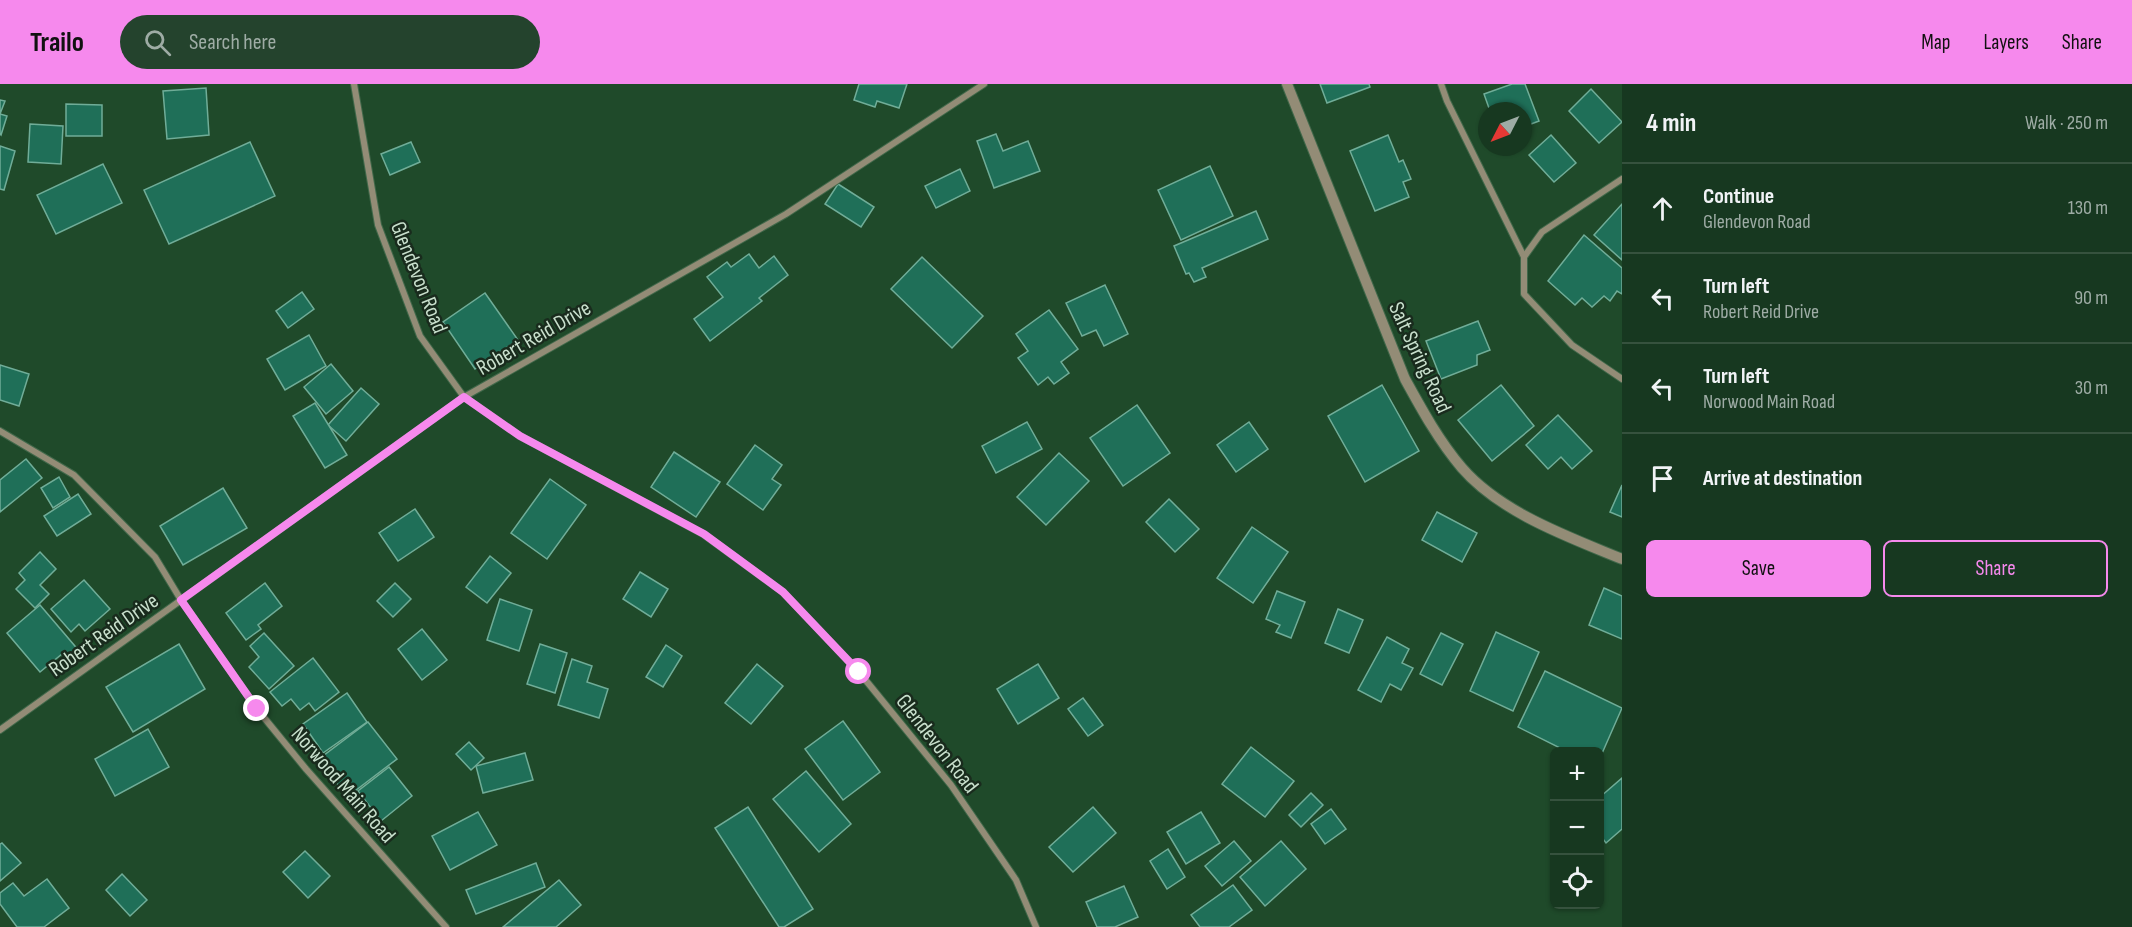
<!DOCTYPE html>
<html lang="en">
<head>
<meta charset="utf-8">
<style>
	body { margin:0; font-family:"Sofia Sans Condensed",sans-serif; background:#24432d; color:#f1f3f6 }
	.controls { position:absolute; right:18px; bottom:18px; display:grid; overflow:hidden; border-radius:9px; box-shadow:0 2px 4px #0004 }
	.controls button { width:54px; height:54px; display:grid; place-items:center; padding:0; border:0; border-bottom:2px solid #36523e; background:#173820; color:#f1f3f6; font:30px sans-serif }
	.compass { position:absolute; left:1478px; top:18px; width:54px; height:54px; border-radius:50%; background:#173820; box-shadow:0 2px 4px #0004; rotate:228deg }
	.stop { position:absolute; width:18px; height:18px; margin:-14px; border:4px solid #f689ed; border-radius:50%; background:#fff }
	.stop.end { background:#f689ed; border-color:#fff; box-shadow:0 2px 6px #0008 }
	.list { margin:0; padding:0; list-style:none }
	h2 { display:flex; justify-content:space-between; align-items:center; height:78px; margin:0; padding:0 24px; font-size:26px }
	h2 small { font-size:20px; font-weight:400; color:#9eaca5 }
	.list li { display:grid; grid-template-columns:39px 1fr auto; gap:18px; align-items:center; box-sizing:border-box; height:90px; padding:0 24px; border-top:2px solid #36523e }
	.list b { display:block; font-size:22px; white-space:nowrap }
	.list p { margin:0; font-size:20px; white-space:nowrap; color:#9eaca5 }
	.list em { font-size:20px; font-style:normal; color:#9eaca5 }
	.actions { display:flex; gap:12px; padding:18px 24px }
	.actions a { flex:1; padding:14px 0; border:2px solid #f689ed; border-radius:9px; text-align:center; font-size:21px; color:#f689ed }
	.actions .main { background:#f689ed; color:#111 }
	.icon { flex:none; width:33px; height:33px; fill:none; stroke:currentColor; stroke-width:2; stroke-linecap:round; stroke-linejoin:round }
	.map { position:relative; flex:none; width:1622px; height:843px; overflow:hidden }
	header { display:flex; align-items:center; gap:36px; box-sizing:border-box; height:84px; padding:0 30px; background:#f689ed; color:#111 }
	header strong { font-size:28px }
	nav { display:flex; gap:33px; margin-inline-start:auto; font-size:21px }
	.search { width:420px; height:54px; background:#24432d; display:flex; align-items:center; gap:15px; box-sizing:border-box; padding:0 21px; border-radius:33px; color:#9eaca5; font-size:22px }
	main { display:flex }
	aside { flex:1; background:#173820 }
	.map>svg:first-child { display:block }
	.building { fill:#1f6f58; stroke:#70ad98; stroke-width:1.5 }
	.lines { fill:none; stroke-linecap:round; stroke-linejoin:round }
	.minor-casing { stroke:#41684a; stroke-width:8 }
	.tertiary-casing { stroke:#41684a; stroke-width:12 }
	.minor { stroke:#938c76; stroke-width:6 }
	.tertiary { stroke:#938c76; stroke-width:10 }
	.route { stroke:#f689ed; stroke-width:8 }
	.labels { text-anchor:middle; stroke-width:5; stroke-linejoin:round; paint-order:stroke }
	.street-label { font-size:22px; fill:#c8dfcc; stroke:#192b1d }
</style>
</head>
<body>
<header>
<strong>Trailo</strong>
<div class="search"><svg class="icon" aria-label="search" viewBox="0 0 24 24"><circle cx="10" cy="10" r="6"/><path d="M15 15l6 6"/></svg>Search here</div>
<nav><a>Map</a><a>Layers</a><a>Share</a></nav>
</header>
<main>
<div class="map">
<svg width="1622" height="843" viewBox="0 0 1622 843">
	<rect width="100%" height="100%" fill="#1f4a2a"/>
	<g class="building">
		<path d="M859,0H907L899,24L877,17L875,23L854,16Z"/>
		<path d="M1320,0H1369L1370,3L1327,19Z"/>
		<path d="M1512,0H1525L1539,37L1523,43V27H1490L1484,10Z"/>
		<path d="M206,4L209,51L167,55L163,7Z"/>
		<path d="M1591,5L1622,38L1599,59L1569,27Z"/>
		<path d="M0,16L5,17L0,30L7,32L1,51L0,50Z"/>
		<path d="M66,20L102,21V52H66Z"/>
		<path d="M30,40L63,42L61,80L28,78Z"/>
		<path d="M996,50L1003,67L1028,57L1040,87L994,104L977,57Z"/>
		<path d="M1388,51L1399,78L1403,76L1411,95L1403,98L1409,113L1375,127L1350,67Z"/>
		<path d="M1551,51L1576,79L1554,98L1529,71Z"/>
		<path d="M250,58L275,112L169,160L144,106Z"/>
		<path d="M411,58L420,78L390,91L381,70Z"/>
		<path d="M0,62L15,67L4,106L0,105Z"/>
		<path d="M103,80L122,119L56,150L37,111Z"/>
		<path d="M1210,82L1233,132L1181,156L1158,106Z"/>
		<path d="M960,85L970,107L936,124L925,102Z"/>
		<path d="M838,100L874,123L861,143L825,120Z"/>
		<path d="M1622,120V176L1594,151Z"/>
		<path d="M1256,127L1268,155L1202,184L1206,193L1194,198L1189,189L1186,190L1174,162Z"/>
		<path d="M1584,151L1622,184V210L1617,207L1610,217L1604,212L1592,223L1582,214L1575,221L1548,197Z"/>
		<path d="M749,170L759,184L774,172L788,191L759,214L762,217L710,257L694,235L723,213L707,193L727,178L731,183Z"/>
		<path d="M922,173L983,232L952,264L891,205Z"/>
		<path d="M1105,201L1128,250L1104,262L1096,246L1082,252L1066,219Z"/>
		<path d="M302,208L314,225L288,244L276,227Z"/>
		<path d="M485,209L518,256L475,285L443,238Z"/>
		<path d="M1049,226L1078,265L1061,278L1069,289L1054,300L1048,293L1038,301L1018,274L1028,267L1016,250Z"/>
		<path d="M1478,237L1490,266L1477,271V281L1441,295L1426,257Z"/>
		<path d="M309,251L326,282L285,306L267,275Z"/>
		<path d="M331,280L353,307L326,330L304,303Z"/>
		<path d="M0,281L29,290L19,322L0,316Z"/>
		<path d="M1382,301L1419,367L1365,398L1328,332Z"/>
		<path d="M1501,301L1534,342L1492,377L1458,336Z"/>
		<path d="M361,304L379,320L346,357L328,341Z"/>
		<path d="M315,319L347,371L325,384L293,332Z"/>
		<path d="M1137,321L1170,369L1123,402L1090,354Z"/>
		<path d="M1558,331L1592,367L1572,385L1561,373L1548,385L1526,361Z"/>
		<path d="M1027,338L1042,365L996,389L982,362Z"/>
		<path d="M1249,338L1268,365L1236,388L1217,361Z"/>
		<path d="M755,361L782,381L772,395L781,401L763,426L727,400Z"/>
		<path d="M674,368L720,398L696,433L651,403Z"/>
		<path d="M1059,369L1089,397L1046,441L1017,413Z"/>
		<path d="M26,375L42,394L0,428V396Z"/>
		<path d="M59,393L70,413L53,424L41,404Z"/>
		<path d="M550,395L586,421L547,475L511,449Z"/>
		<path d="M1622,401V433L1610,428Z"/>
		<path d="M223,404L247,444L183,481L160,442Z"/>
		<path d="M78,410L91,430L57,452L44,432Z"/>
		<path d="M1169,415L1199,445L1175,468L1146,438Z"/>
		<path d="M415,425L434,453L398,477L379,449Z"/>
		<path d="M1437,428L1477,449L1462,478L1422,456Z"/>
		<path d="M1252,443L1288,468L1253,519L1217,494Z"/>
		<path d="M40,468L56,485L40,501L49,510L35,524L16,505L25,496L19,489Z"/>
		<path d="M490,472L511,489L487,519L466,503Z"/>
		<path d="M640,488L668,505L651,533L623,515Z"/>
		<path d="M84,496L110,525L85,547L79,540L71,548L51,525Z"/>
		<path d="M265,499L282,522L258,541L261,545L246,556L226,529Z"/>
		<path d="M395,499L411,515L393,533L377,517Z"/>
		<path d="M1604,504L1622,512V555L1589,541Z"/>
		<path d="M1277,507L1305,518L1291,554L1276,548L1280,541L1266,535Z"/>
		<path d="M500,515L532,526L519,567L487,556Z"/>
		<path d="M40,521L80,568L69,577L62,570L40,588L7,549Z"/>
		<path d="M1338,525L1363,536L1349,569L1325,559Z"/>
		<path d="M422,545L447,576L422,596L398,565Z"/>
		<path d="M1496,548L1539,568L1513,627L1470,607Z"/>
		<path d="M264,549L294,582L269,605L249,583L259,573L250,562Z"/>
		<path d="M1441,549L1463,560L1442,601L1420,590Z"/>
		<path d="M1387,553L1409,565L1402,579L1413,584L1401,606L1390,600L1381,618L1358,606Z"/>
		<path d="M179,560L205,605L133,648L106,603Z"/>
		<path d="M540,560L567,569L555,609L527,600Z"/>
		<path d="M666,561L682,572L663,603L646,593Z"/>
		<path d="M313,574L339,608L315,627L309,619L300,626L291,615L282,622L270,608Z"/>
		<path d="M572,575L592,582L587,598L608,605L599,634L558,621Z"/>
		<path d="M757,580L783,602L751,640L725,619Z"/>
		<path d="M1038,580L1059,614L1018,640L997,605Z"/>
		<path d="M1545,587L1622,624L1600,674V668H1568L1518,643Z"/>
		<path d="M347,609L367,638L323,669L303,640Z"/>
		<path d="M1083,614L1103,641L1088,652L1068,625Z"/>
		<path d="M843,637L880,688L843,716L805,665Z"/>
		<path d="M368,638L397,675L347,713L319,675Z"/>
		<path d="M148,645L169,683L115,712L95,675Z"/>
		<path d="M469,658L484,674L471,686L456,670Z"/>
		<path d="M1251,663L1294,697L1265,733L1222,700Z"/>
		<path d="M525,669L533,696L483,709L476,682Z"/>
		<path d="M389,683L412,712L381,737L358,707Z"/>
		<path d="M806,687L851,740L819,768L773,715Z"/>
		<path d="M1622,694V745L1606,759L1600,751V713Z"/>
		<path d="M1311,709L1323,721L1301,743L1289,731Z"/>
		<path d="M748,723L813,825L784,843H779L715,744Z"/>
		<path d="M1093,723L1116,749L1073,788L1049,763Z"/>
		<path d="M1331,725L1346,745L1325,760L1311,740Z"/>
		<path d="M478,728L497,761L450,786L432,752Z"/>
		<path d="M1201,728L1220,759L1186,780L1167,748Z"/>
		<path d="M1234,757L1251,777L1222,802L1205,782Z"/>
		<path d="M1281,757L1306,785L1265,822L1240,793Z"/>
		<path d="M2,759L21,779L0,797V760Z"/>
		<path d="M1168,765L1185,793L1167,805L1150,777Z"/>
		<path d="M305,767L330,792L308,814L283,788Z"/>
		<path d="M536,779L545,803L476,830L466,806Z"/>
		<path d="M122,790L147,816L130,832L106,806Z"/>
		<path d="M47,795L69,824L44,843H17L0,820V809L13,799L24,812Z"/>
		<path d="M559,796L581,821L556,843H503Z"/>
		<path d="M1233,801L1252,826L1229,843H1200L1191,831Z"/>
		<path d="M1124,802L1138,833L1115,843H1097L1086,818Z"/>
	</g>
	<g class="lines">
		<defs>
			<g id="minor">
				<path d="M354,0L378,141L420,252L464,313L520,352L703,450L783,508L859,588L951,701L1016,796L1036,843"/>
				<path d="M1441,0L1447,17L1524,173"/>
				<path d="M1622,95L1542,148L1524,173V210L1572,261L1622,295"/>
				<path d="M0,347L74,391L155,473L181,516L257,625L306,685L446,843"/>
				<path d="M0,646L464,313L786,130L984,0"/>
			</g>
			<path id="tertiary" d="M1287,0L1405,295C1422,326 1439,357 1462,384C1501,429 1569,453 1622,475"/>
		</defs>
		<use href="#minor" class="minor-casing"/>
		<use href="#tertiary" class="tertiary-casing"/>
		<use href="#minor" class="minor"/>
		<use href="#tertiary" class="tertiary"/>
	</g>
	<g class="lines">
		<path class="route" d="M257,625L181,516L464,313L520,352L704,450L783,508L859,588"/>
	</g>
	<g class="labels">
		<g class="street-label">
			<text transform="translate(420 193) rotate(68)" y="8">Glendevon Road</text>
			<text transform="translate(533 253) rotate(-30)" y="8">Robert Reid Drive</text>
			<text transform="translate(1421 273) rotate(65)" y="8">Salt Spring Road</text>
			<text transform="translate(103 550) rotate(-35)" y="8">Robert Reid Drive</text>
			<text transform="translate(938 659) rotate(52)" y="8">Glendevon Road</text>
			<text transform="translate(344 700) rotate(49)" y="8">Norwood Main Road</text>
		</g>
	</g>
</svg>
<div class="controls">
<button>+</button>
<button>−</button>
<button><svg class="icon" aria-label="locate" viewBox="0 0 24 24"><circle cx="12" cy="12" r="6"/><path d="M12 2v4M12 18v4M2 12h4M18 12h4"/></svg></button>
</div>
<svg class="compass" viewBox="-18 -18 36 36"><path d="M0-13l5 13h-10z" fill="#e53935"/><path d="M0 13l5-13h-10z" fill="#9eaca5"/></svg>
<div class="stop" style="left:859px;top:588px"></div>
<div class="stop end" style="left:257px;top:625px"></div>
</div>
<aside>
<h2>4 min<small>Walk · 250 m</small></h2>
<ul class="list">
<li><svg class="icon" aria-label="ahead" viewBox="0 0 24 24"><path d="M12 20V5M6 11l6-6 6 6"/></svg><div><b>Continue</b><p>Glendevon Road</p></div><em>130 m</em></li>
<li><svg class="icon" aria-label="left" viewBox="0 0 24 24"><path d="M17 20v-9H6M10 6l-5 5 5 5"/></svg><div><b>Turn left</b><p>Robert Reid Drive</p></div><em>90 m</em></li>
<li><svg class="icon" aria-label="left" viewBox="0 0 24 24"><path d="M17 20v-9H6M10 6l-5 5 5 5"/></svg><div><b>Turn left</b><p>Norwood Main Road</p></div><em>30 m</em></li>
<li><svg class="icon" aria-label="arrive" viewBox="0 0 24 24"><path d="M6 21V4h12l-3 4 3 4H6"/></svg><div><b>Arrive at destination</b></div></li>
</ul>
<div class="actions"><a class="main">Save</a><a>Share</a></div>
</aside>
</main>
</body>
</html>
